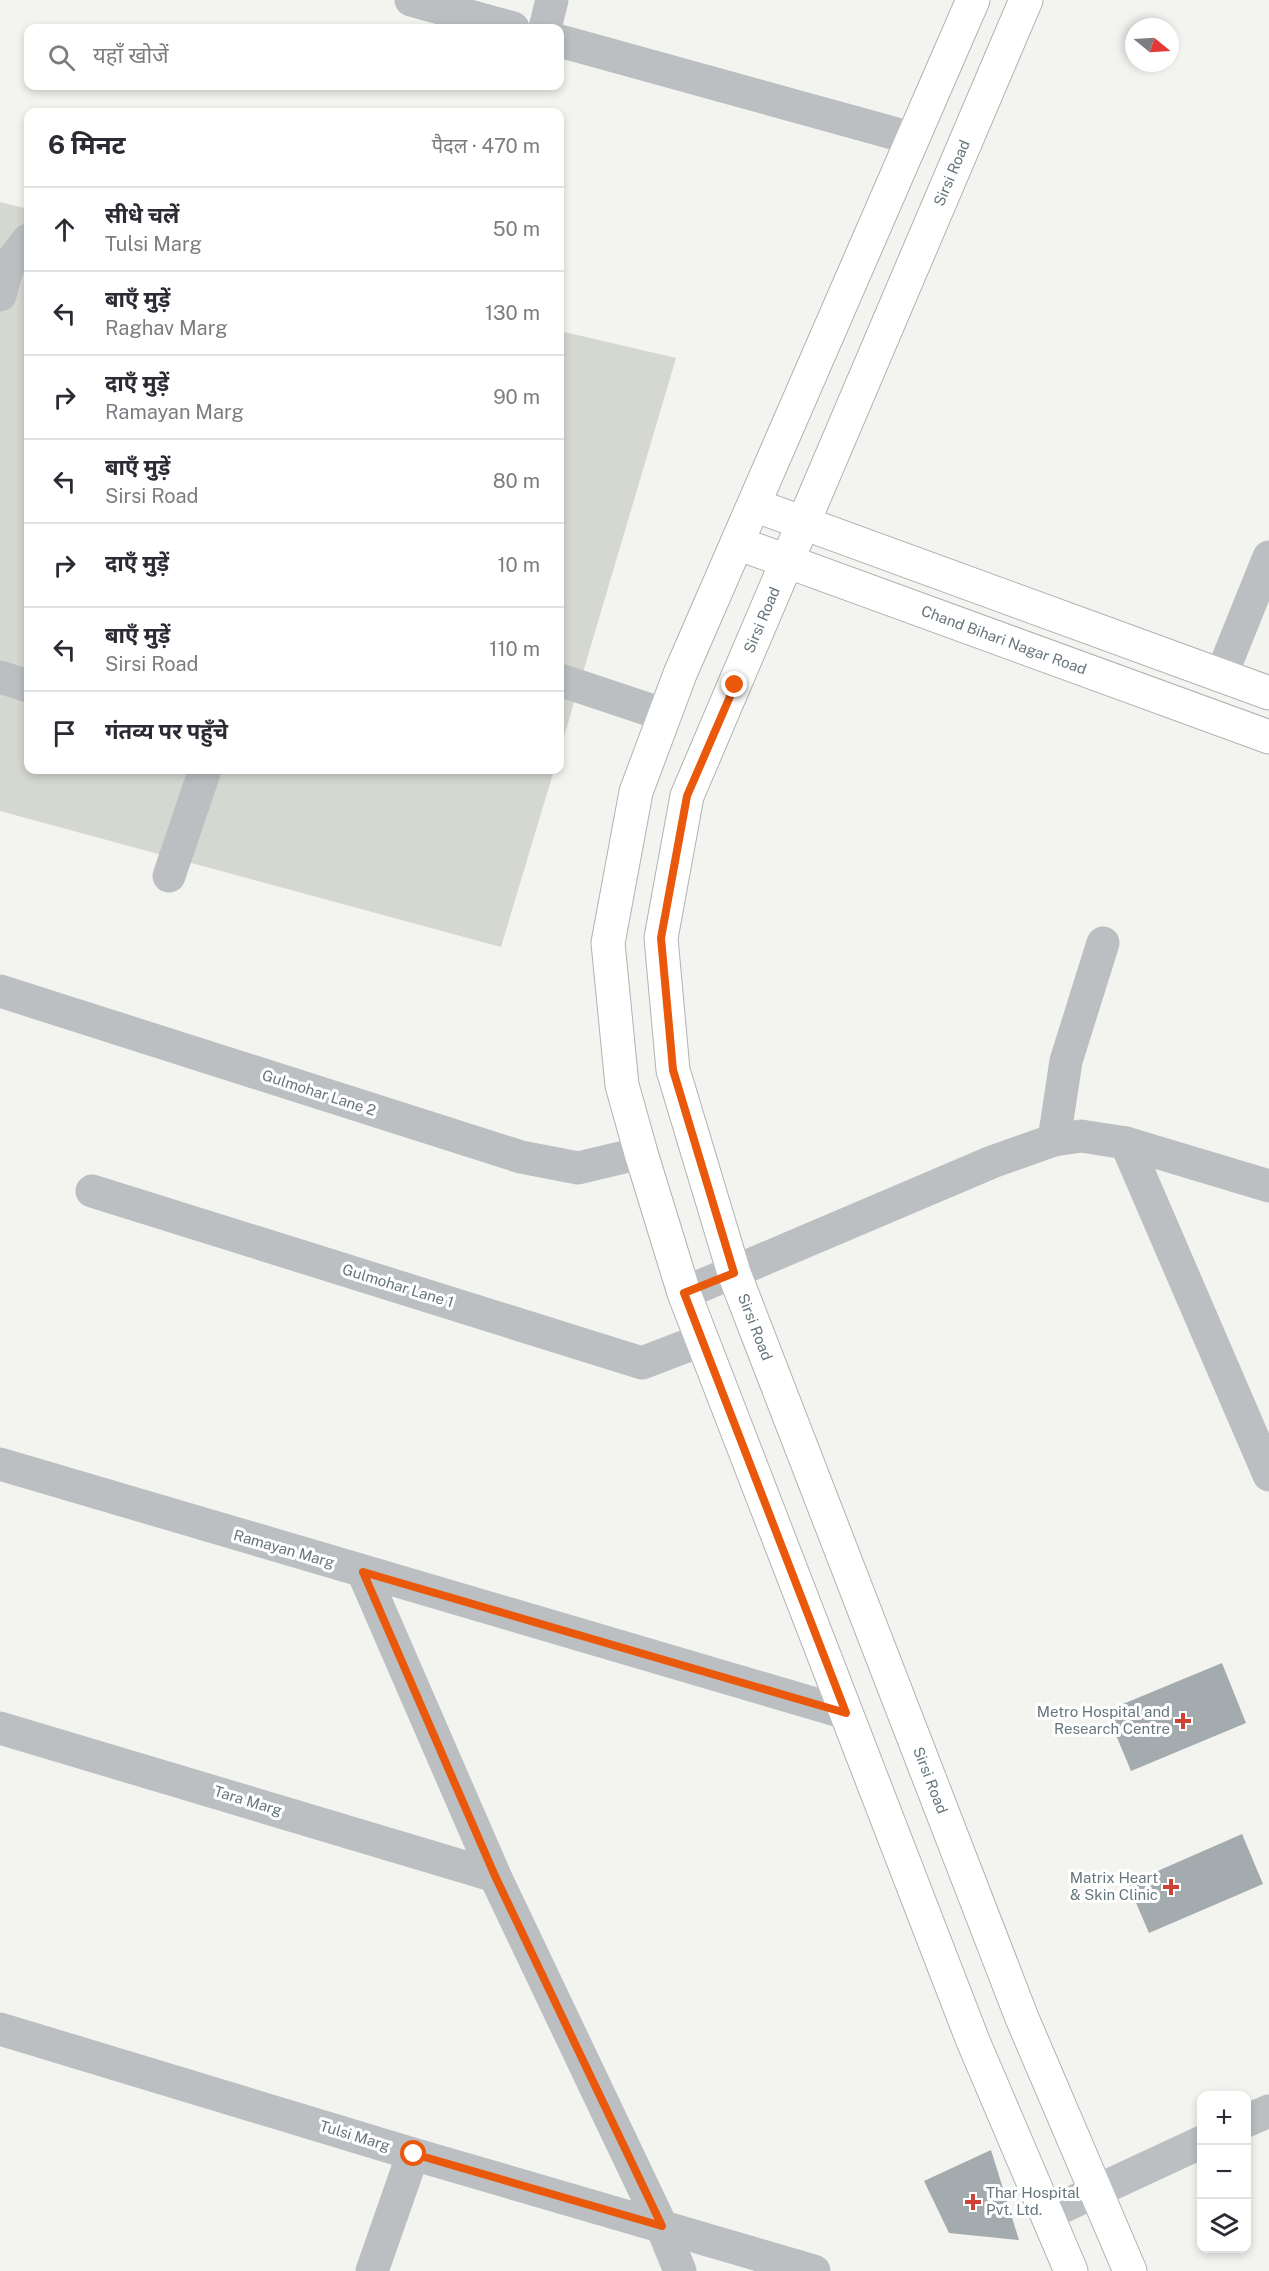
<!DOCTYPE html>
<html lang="hi">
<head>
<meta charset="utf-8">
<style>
	body { margin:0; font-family:"Public Sans","Noto Sans Devanagari",sans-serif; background:#f2f2f3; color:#2b2b33 }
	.controls { position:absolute; right:18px; bottom:18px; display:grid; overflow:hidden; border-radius:12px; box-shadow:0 3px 9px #0003 }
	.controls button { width:54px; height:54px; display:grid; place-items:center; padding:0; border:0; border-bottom:2px solid #e1e1e2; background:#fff; color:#2b2b33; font:30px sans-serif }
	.compass { position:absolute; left:1125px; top:18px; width:54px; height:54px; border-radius:50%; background:#fff; box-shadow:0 3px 9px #0003; rotate:108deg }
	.stop { position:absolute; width:18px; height:18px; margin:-14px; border:4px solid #ea580c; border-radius:50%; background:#fff }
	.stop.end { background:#ea580c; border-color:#fff; box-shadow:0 2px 6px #0008 }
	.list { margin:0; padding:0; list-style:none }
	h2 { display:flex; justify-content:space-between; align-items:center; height:78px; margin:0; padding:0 24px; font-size:26px }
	h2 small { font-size:20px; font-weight:400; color:#7c7c81 }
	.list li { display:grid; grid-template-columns:39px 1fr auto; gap:18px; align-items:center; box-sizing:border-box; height:84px; padding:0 24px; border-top:2px solid #e1e1e2 }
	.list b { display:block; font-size:22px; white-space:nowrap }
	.list p { margin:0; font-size:20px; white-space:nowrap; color:#7c7c81 }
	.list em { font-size:20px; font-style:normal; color:#7c7c81 }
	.icon { flex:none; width:33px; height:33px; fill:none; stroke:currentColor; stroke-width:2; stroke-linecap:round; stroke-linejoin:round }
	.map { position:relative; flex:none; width:1269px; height:2271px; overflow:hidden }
	.search { position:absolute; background:#fff; box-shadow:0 3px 9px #0003; left:24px; top:24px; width:540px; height:66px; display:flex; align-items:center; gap:15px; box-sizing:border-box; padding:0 21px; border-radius:12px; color:#7c7c81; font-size:22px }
	.panel { position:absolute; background:#fff; box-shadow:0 3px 9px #0003; left:24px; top:108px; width:540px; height:666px; border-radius:12px }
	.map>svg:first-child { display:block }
	.green { fill:#d4d8d0 }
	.building { fill:#a3abae }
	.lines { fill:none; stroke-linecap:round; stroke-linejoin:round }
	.secondary-casing { stroke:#aeb3b6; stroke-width:35 }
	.street { stroke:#bbbfc1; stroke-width:33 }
	.secondary { stroke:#fff; stroke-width:33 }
	.route { stroke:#ea580c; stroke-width:8 }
	.poi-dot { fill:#cd4236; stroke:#fff; stroke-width:2 }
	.labels { text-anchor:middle; stroke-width:6; stroke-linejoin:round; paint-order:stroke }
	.street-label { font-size:15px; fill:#66767d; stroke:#fff }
	.poi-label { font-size:15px; fill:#66767d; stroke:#fff; text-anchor:end }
</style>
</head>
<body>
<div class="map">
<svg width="1269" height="2271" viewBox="0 0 1269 2271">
	<rect width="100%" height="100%" fill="#f3f3f0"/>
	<g class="green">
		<path d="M0,202L28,209V770H554L501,947L0,811Z"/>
		<path d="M560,331L676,358L560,750Z"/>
	</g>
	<g class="building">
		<path d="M1222,1663L1246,1723L1131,1771L1106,1711Z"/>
		<path d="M1242,1834L1263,1884L1149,1933L1128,1884Z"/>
		<path d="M991,2150L1019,2240L949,2233L924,2181Z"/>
	</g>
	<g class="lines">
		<defs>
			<g id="secondary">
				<path d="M973,0L680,674L636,792L608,943L622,1085L641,1153L684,1293L973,2041L1071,2271"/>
				<path id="s1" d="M1026,0L687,796L661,938L673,1070L734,1273L1022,2018L1130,2271"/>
				<path d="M754,505L1269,693"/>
				<path id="s2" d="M737,543L1269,737"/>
			</g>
		</defs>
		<use href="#secondary" class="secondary-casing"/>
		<g class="street">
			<path d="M411,0L513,28"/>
			<path d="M545,28L552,0"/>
			<path d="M560,41L911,138"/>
			<path d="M0,295L8,266L28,240"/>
			<path d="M1221,676L1269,557"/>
			<path d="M0,677L28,686"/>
			<path d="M560,680L665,715"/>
			<path d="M169,876L205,770"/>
			<path d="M0,991L521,1157L578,1168L641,1153"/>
			<path d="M1054,1140L1066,1061L1103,943"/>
			<path d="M1126,1143L1269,1475"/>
			<path d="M92,1191L642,1363L702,1340"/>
			<path d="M684,1293L992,1162L1054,1140L1081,1136L1126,1143L1269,1186"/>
			<path d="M0,1464L846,1713"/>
			<path d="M363,1572L495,1876L662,2227L680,2271"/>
			<path d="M0,1728L495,1876"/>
			<path d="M0,2029L413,2154L814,2271"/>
			<path d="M1246,2121L1269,2111"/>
			<path d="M1047,2214L1202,2142"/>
			<path d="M372,2271L413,2154"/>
		</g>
		<use href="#secondary" class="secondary"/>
	</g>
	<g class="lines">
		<path class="route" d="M414,2154L662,2226L495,1876L363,1572L846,1713L684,1293L734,1273L673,1070L661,938L687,796L735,685"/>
	</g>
	<g class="poi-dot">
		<path d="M1180 1712h6v6h6v6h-6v6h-6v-6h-6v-6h6z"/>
		<path d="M1168 1878h6v6h6v6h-6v6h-6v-6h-6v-6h6z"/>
		<path d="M970 2193h6v6h6v6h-6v6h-6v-6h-6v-6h6z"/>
	</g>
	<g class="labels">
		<g class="street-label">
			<text transform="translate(952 173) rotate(-67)" y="5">Sirsi Road</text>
			<text transform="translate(762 620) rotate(-67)" y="5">Sirsi Road</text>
			<text dy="5" stroke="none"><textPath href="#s2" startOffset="284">Chand Bihari Nagar Road</textPath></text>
			<text transform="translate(319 1093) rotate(18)" y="5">Gulmohar Lane 2</text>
			<text transform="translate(398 1286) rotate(17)" y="5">Gulmohar Lane 1</text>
			<text dy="5" stroke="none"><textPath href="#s1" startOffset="1412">Sirsi Road</textPath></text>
			<text transform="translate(284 1549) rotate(16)" y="5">Ramayan Marg</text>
			<text dy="5" stroke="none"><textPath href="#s1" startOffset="1898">Sirsi Road</textPath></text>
			<text transform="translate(248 1801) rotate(17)" y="5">Tara Marg</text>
			<text transform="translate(355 2136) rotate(17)" y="5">Tulsi Marg</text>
		</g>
		<g class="poi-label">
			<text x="1170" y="1717">Metro Hospital and<tspan x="1170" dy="17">Research Centre</tspan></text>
			<text x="1158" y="1883">Matrix Heart<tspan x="1158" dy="17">&amp; Skin Clinic</tspan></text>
			<text x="986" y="2198" text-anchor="start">Thar Hospital<tspan x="986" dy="17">Pvt. Ltd.</tspan></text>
		</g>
	</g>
</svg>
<div class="controls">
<button>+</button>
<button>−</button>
<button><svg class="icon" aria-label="layers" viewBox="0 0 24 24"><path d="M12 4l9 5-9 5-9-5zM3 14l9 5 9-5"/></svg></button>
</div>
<svg class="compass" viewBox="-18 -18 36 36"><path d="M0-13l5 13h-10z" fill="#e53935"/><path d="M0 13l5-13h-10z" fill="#7c7c81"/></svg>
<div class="stop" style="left:414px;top:2154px"></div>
<div class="stop end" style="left:735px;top:685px"></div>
<div class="search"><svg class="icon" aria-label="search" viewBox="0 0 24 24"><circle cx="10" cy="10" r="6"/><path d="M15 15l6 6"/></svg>यहाँ खोजें</div>
<section class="panel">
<h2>6 मिनट<small>पैदल · 470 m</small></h2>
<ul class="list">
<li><svg class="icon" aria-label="ahead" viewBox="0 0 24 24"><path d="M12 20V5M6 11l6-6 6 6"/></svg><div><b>सीधे चलें</b><p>Tulsi Marg</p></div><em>50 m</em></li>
<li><svg class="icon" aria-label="left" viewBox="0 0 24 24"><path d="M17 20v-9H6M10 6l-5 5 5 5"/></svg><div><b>बाएँ मुड़ें</b><p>Raghav Marg</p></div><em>130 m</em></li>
<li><svg class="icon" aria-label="right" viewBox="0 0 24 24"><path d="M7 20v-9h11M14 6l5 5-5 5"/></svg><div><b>दाएँ मुड़ें</b><p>Ramayan Marg</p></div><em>90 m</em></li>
<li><svg class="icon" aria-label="left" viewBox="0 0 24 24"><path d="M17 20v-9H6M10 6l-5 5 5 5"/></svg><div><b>बाएँ मुड़ें</b><p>Sirsi Road</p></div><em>80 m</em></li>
<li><svg class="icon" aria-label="right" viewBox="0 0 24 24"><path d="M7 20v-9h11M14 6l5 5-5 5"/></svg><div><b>दाएँ मुड़ें</b></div><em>10 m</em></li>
<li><svg class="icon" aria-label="left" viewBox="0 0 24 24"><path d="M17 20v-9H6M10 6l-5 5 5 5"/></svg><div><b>बाएँ मुड़ें</b><p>Sirsi Road</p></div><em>110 m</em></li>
<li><svg class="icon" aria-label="arrive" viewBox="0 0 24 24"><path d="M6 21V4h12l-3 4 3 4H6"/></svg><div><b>गंतव्य पर पहुँचे</b></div></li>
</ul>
</section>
</div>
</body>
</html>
